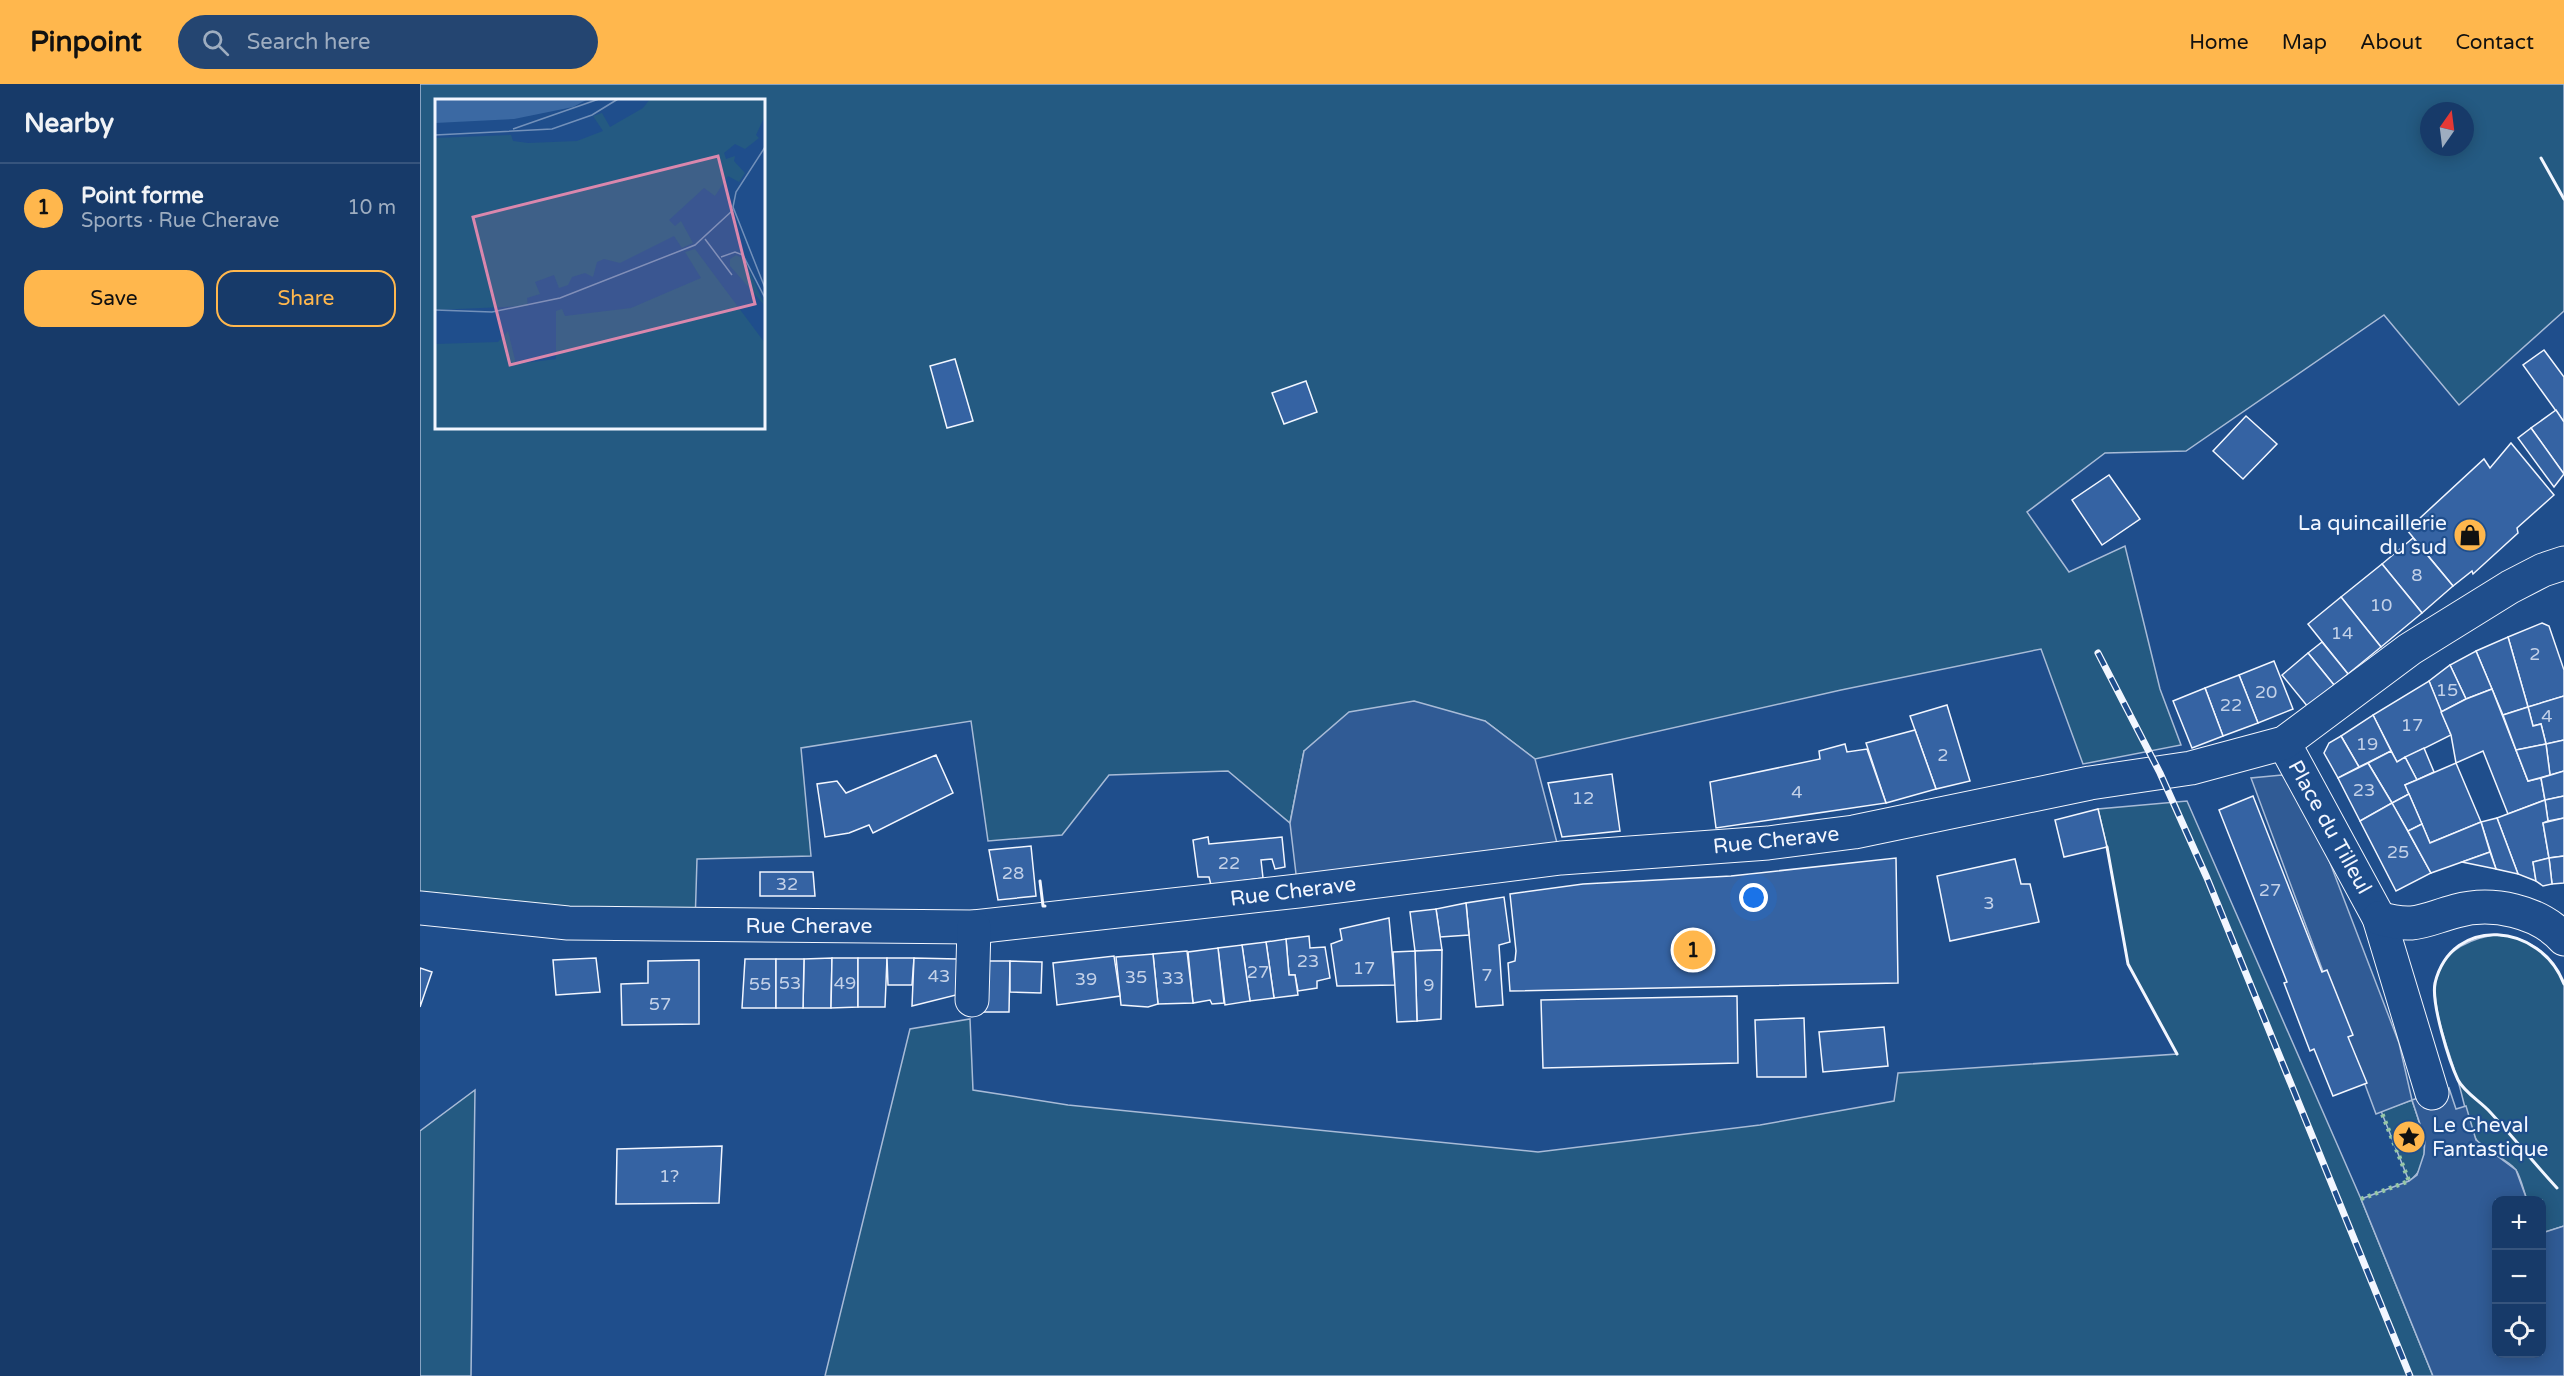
<!DOCTYPE html>
<html lang="en">
<head>
<meta charset="utf-8">
<style>
	body { margin:0; font-family:"Varela Round",sans-serif; background:#244571; color:#f1f3f6 }
	.controls { position:absolute; right:18px; bottom:18px; display:grid; overflow:hidden; border-radius:12px; box-shadow:0 3px 15px #0003 }
	.controls button { width:54px; height:54px; display:grid; place-items:center; padding:0; border:0; border-bottom:2px solid #36547d; background:#173a69; color:#f1f3f6; font:30px sans-serif }
	.compass { position:absolute; left:2000px; top:18px; width:54px; height:54px; border-radius:50%; background:#173a69; box-shadow:0 3px 15px #0003; rotate:14deg }
	.you { position:absolute; left:1334px; top:814px; width:21px; height:21px; margin:-15px; border:4px solid #fff; border-radius:50%; background:#1a73e8; box-shadow:0 0 0 9px #1a73e833 }
	.badge { display:grid; place-items:center; width:39px; height:39px; border-radius:50%; background:#ffb74d; color:#111; font-size:20px; font-weight:700 }
	.pin { position:absolute; translate:-50% -50%; border:3px solid #fff; box-shadow:0 2px 6px #0006 }
	.list { margin:0; padding:0; list-style:none }
	h2 { display:flex; justify-content:space-between; align-items:center; height:78px; margin:0; padding:0 24px; font-size:26px }
	h2 small { font-size:20px; font-weight:400; color:#9eadc0 }
	.list li { display:grid; grid-template-columns:39px 1fr auto; gap:18px; align-items:center; box-sizing:border-box; height:90px; padding:0 24px; border-top:2px solid #36547d }
	.list b { display:block; font-size:22px; white-space:nowrap }
	.list p { margin:0; font-size:20px; white-space:nowrap; color:#9eadc0 }
	.list em { font-size:20px; font-style:normal; color:#9eadc0 }
	.actions { display:flex; gap:12px; padding:18px 24px }
	.actions a { flex:1; padding:14px 0; border:2px solid #ffb74d; border-radius:18px; text-align:center; font-size:21px; color:#ffb74d }
	.actions .main { background:#ffb74d; color:#111 }
	.icon { flex:none; width:33px; height:33px; fill:none; stroke:currentColor; stroke-width:2; stroke-linecap:round; stroke-linejoin:round }
	.map { position:relative; flex:none; width:2144px; height:1292px; overflow:hidden }
	header { display:flex; align-items:center; gap:36px; box-sizing:border-box; height:84px; padding:0 30px; background:#ffb74d; color:#111 }
	header strong { font-size:28px }
	nav { display:flex; gap:33px; margin-inline-start:auto; font-size:21px }
	.search { width:420px; height:54px; background:#244571; display:flex; align-items:center; gap:15px; box-sizing:border-box; padding:0 21px; border-radius:33px; color:#9eadc0; font-size:22px }
	main { display:flex }
	aside { flex:1; background:#173a69 }
	.map>svg:first-child { display:block }
	.green { fill:#245a82; stroke:#a8bbd7; stroke-width:1.5; fill-rule:evenodd }
	.parking { fill:#305b95; stroke:#a8bbd7; stroke-width:1.5 }
	.building { fill:#3563a3; stroke:#f2f6ff; stroke-width:1.5 }
	.lines { fill:none; stroke-linecap:round; stroke-linejoin:round }
	.minor-casing { stroke:#f2f6ff; stroke-width:35 }
	.minor { stroke:#1f4e8c; stroke-width:33 }
	.rail-casing { stroke:#f2f6ff; stroke-width:7 }
	.rail { stroke:#1f4e8c; stroke-width:4.5; stroke-dasharray:14; stroke-linecap:butt }
	.hedge { stroke:#97c8a6; stroke-width:4.5; stroke-dasharray:3 4.5; stroke-linecap:butt }
	.wall { stroke:#f2f6ff; stroke-width:3 }
	.labels { text-anchor:middle; stroke-width:4.5; stroke-linejoin:round; paint-order:stroke }
	.number-label { font-size:18px; fill:#c3d1e8 }
	.poi-label { font-size:21px; fill:#f2f6ff; stroke:#1f4e8c; text-anchor:end }
	.street-label { font-size:21px; fill:#f2f6ff; stroke:#1f4e8c }
	.inset-road { fill:none; stroke:#7391ba; stroke-width:1.5 }
	.view { fill:#da87ad; fill-opacity:0.15; stroke:#da87ad; stroke-width:3 }
	.inset-edge { fill:none; stroke:#f2f6ff; stroke-width:3 }
</style>
</head>
<body>
<header>
<strong>Pinpoint</strong>
<div class="search"><svg class="icon" aria-label="search" viewBox="0 0 24 24"><circle cx="10" cy="10" r="6"/><path d="M15 15l6 6"/></svg>Search here</div>
<nav><a>Home</a><a>Map</a><a>About</a><a>Contact</a></nav>
</header>
<main>
<aside>
<h2>Nearby<small></small></h2>
<ul class="list">
<li><span class="badge">1</span><div><b>Point forme</b><p>Sports · Rue Cherave</p></div><em>10 m</em></li>
</ul>
<div class="actions"><a class="main">Save</a><a>Share</a></div>
</aside>
<div class="map">
<svg width="2144" height="1292" viewBox="0 0 2144 1292">
	<rect width="100%" height="100%" fill="#1f4e8c"/>
	<g class="green">
		<path d="M0,0H2144V227L2039,321L1964,231L1766,367L1685,369L1607,428L1649,488L1705,462L1740,605L1761,661L1663,680L1621,565L1421,606L1115,675L1065,637L884,667L870,739L808,687L689,691L642,751L568,757L551,637L381,664L391,772L277,775L275,841L0,824ZM16,16H344V344H16ZM2009,27H2045V63H2009Z"/>
		<path d="M1767,717L1941,1115L2013,1292H405L490,945L550,935L553,1006L648,1021L1118,1068L1340,1041L1474,1017L1478,989L1757,970L1708,880L1687,763L1678,725Z"/>
		<path d="M2073,851C2106,851 2132,869 2144,900V1142L2122,1149V1116H2107C2104,1108 2101,1094 2096,1086C2086,1073 2064,1069 2056,1055C2047,1040 2043,1011 2037,994C2019,935 1985,868 2073,851Z"/>
		<path d="M55,1006L51,1292H0V1047Z"/>
		<path d="M1992,1016C2000,1042 2017,1077 1989,1097L1961,1027Z"/>
	</g>
	<g class="parking">
		<path d="M994,617L1065,637L1115,675L1141,774L878,807L870,739L884,667L929,628Z"/>
		<path d="M1862,691L1877,703L1899,750L1979,959L1992,1016L2029,1004L2036,1025L2046,1022L2056,1056L2096,1086L2107,1116H2076V1270H2122V1149L2144,1142V1292H2013L1941,1115L1989,1097L1997,1091L2004,1070L2005,1055L1992,1016L1956,1030L1831,694Z"/>
	</g>
	<g class="building">
		<path d="M2124,266L2144,293V338L2103,281Z"/>
		<path d="M535,275L553,337L527,344L510,282Z"/>
		<path d="M886,297L897,328L864,340L852,309Z"/>
		<path d="M2136,326L2144,338V390L2111,344Z"/>
		<path d="M1826,332L1857,360L1823,395L1793,367Z"/>
		<path d="M2111,344L2144,390L2134,403L2098,354Z"/>
		<path d="M2091,359L2134,411L2097,444L2098,449L2053,490L2052,487L2033,502L1987,446L2064,375L2070,384Z"/>
		<path d="M1689,391L1720,435L1682,461L1652,416Z"/>
		<path d="M1993,454L2033,502L2002,529L1962,480Z"/>
		<path d="M1962,480L2002,529L1961,563L1921,513Z"/>
		<path d="M1921,513L1961,563L1928,590L1888,540Z"/>
		<path d="M2122,539L2129,542L2144,586V612L2108,623L2088,553Z"/>
		<path d="M2088,553L2108,623L2083,631L2056,567Z"/>
		<path d="M1902,558L1928,590L1914,601L1888,569Z"/>
		<path d="M2056,567L2072,605L2046,615L2030,581Z"/>
		<path d="M1888,569L1914,601L1888,623L1862,591Z"/>
		<path d="M1854,577L1873,625L1838,639L1819,591Z"/>
		<path d="M2030,581L2046,615L2021,628L2009,597Z"/>
		<path d="M1819,591L1838,639L1803,652L1785,604Z"/>
		<path d="M2009,597L2031,651L1977,678L1953,631Z"/>
		<path d="M1785,604L1803,652L1772,664L1753,617Z"/>
		<path d="M2072,605L2108,697L2121,694L2125,716L2088,730L2063,667L2036,679L2031,651L2021,628L2046,615Z"/>
		<path d="M2144,612V656L2126,660L2121,640L2113,642L2108,623Z"/>
		<path d="M1527,621L1550,697L1516,705L1490,632Z"/>
		<path d="M2108,623L2113,642L2121,640L2126,660L2096,666L2083,631Z"/>
		<path d="M1953,631L1971,667L1939,683L1921,652Z"/>
		<path d="M1495,646L1516,705L1466,719L1446,659Z"/>
		<path d="M1921,652L1939,683L1918,694L1904,669L1909,659Z"/>
		<path d="M2144,656V687L2130,691L2126,660Z"/>
		<path d="M1425,660L1427,668L1447,665L1466,719L1296,744L1290,698L1400,675L1399,667Z"/>
		<path d="M2126,660L2130,691L2108,697L2096,666Z"/>
		<path d="M2004,664L2014,688L1997,696L1985,673Z"/>
		<path d="M1971,667L1977,678L1985,673L1997,696L1985,701L1989,710L1972,719L1948,679Z"/>
		<path d="M516,671L533,709L453,749L449,741L429,749L405,753L397,700L417,697L426,709Z"/>
		<path d="M1948,679L1972,719L1940,737L1918,694Z"/>
		<path d="M2036,679L2061,738L2010,759L1985,701Z"/>
		<path d="M2144,687V712L2125,716L2121,694Z"/>
		<path d="M1192,690L1200,747L1142,753L1128,699Z"/>
		<path d="M1989,710L2002,740L1988,747L1972,719Z"/>
		<path d="M1833,712L1902,888L1907,886L1933,951L1928,953L1947,999L1913,1012L1894,965L1890,967L1864,899L1867,898L1799,726Z"/>
		<path d="M2144,712V734L2128,737L2125,716Z"/>
		<path d="M2125,716L2128,737L2123,739L2129,774L2113,778L2116,797L2098,790L2077,734Z"/>
		<path d="M1972,719L2011,789L1976,807L1940,737Z"/>
		<path d="M1678,725L1687,763L1644,773L1635,736Z"/>
		<path d="M2077,734L2098,790L2076,785L2061,738Z"/>
		<path d="M2144,734V772L2129,774L2123,739Z"/>
		<path d="M2061,738L2070,768L2011,789L1988,747L2002,740L2010,759Z"/>
		<path d="M788,753L789,760L862,753L865,783L855,785L852,775L841,776L843,794L791,801L789,793H778L773,756Z"/>
		<path d="M611,762L616,812L578,816L569,766Z"/>
		<path d="M2070,768L2076,785L2042,778Z"/>
		<path d="M2144,772V799L2132,800L2129,774Z"/>
		<path d="M1476,774L1478,899L1090,907L1088,879L1095,877L1096,867L1090,810L1163,800L1311,792Z"/>
		<path d="M2129,774L2132,800L2123,802L2116,797L2113,778Z"/>
		<path d="M1595,775L1601,800H1610L1619,838L1530,857L1517,792Z"/>
		<path d="M340,788H393L395,812H340Z"/>
		<path d="M1084,813L1090,858L1079,861L1083,921L1056,923L1046,819Z"/>
		<path d="M1046,819L1049,851L1020,853L1016,825Z"/>
		<path d="M1016,825L1022,866L995,867L990,828Z"/>
		<path d="M969,834L975,901L917,902L911,860L922,856L920,845Z"/>
		<path d="M889,852L890,864L905,863L910,894L897,897V904L878,907L875,891H869L866,855Z"/>
		<path d="M866,855L869,891H875L878,911L854,914L846,858Z"/>
		<path d="M846,858L854,914L830,917L822,861Z"/>
		<path d="M822,861L830,917L805,921L798,864Z"/>
		<path d="M798,864L804,919L792,920L790,916L773,919L768,868Z"/>
		<path d="M1022,866L1021,935L997,937L995,867Z"/>
		<path d="M767,867L773,919L738,920L733,870Z"/>
		<path d="M995,867L997,937L977,938L973,868Z"/>
		<path d="M733,870L738,920L728,923L701,921L696,873Z"/>
		<path d="M694,872L700,912L637,921L633,879Z"/>
		<path d="M176,874L180,908L136,911L133,876Z"/>
		<path d="M412,874L411,924H383L384,875Z"/>
		<path d="M412,874H438V923L411,924Z"/>
		<path d="M438,874H467L465,923H438Z"/>
		<path d="M467,874H494L492,901H468Z"/>
		<path d="M494,874L538,875L544,909L492,922Z"/>
		<path d="M325,875H356V924H322Z"/>
		<path d="M356,875H384L383,924H356Z"/>
		<path d="M279,876V940L202,941L201,900L228,899V877Z"/>
		<path d="M568,877H590L589,928H559Z"/>
		<path d="M590,877L622,878L621,909L590,908Z"/>
		<path d="M0,884L12,888L0,923Z"/>
		<path d="M1317,912L1318,979L1123,984L1121,916Z"/>
		<path d="M1384,934L1386,993H1337L1335,936Z"/>
		<path d="M1464,943L1468,982L1403,988L1399,948Z"/>
		<path d="M302,1062L299,1119L196,1120L197,1065Z"/>
	</g>
	<g class="lines">
		<defs>
			<g id="minor">
				<path d="M1864,659L1959,834L2012,1009"/>
				<path d="M0,824L148,839L554,843L878,807L1141,774L1348,759L1434,748L1670,699L1771,684L1864,659L1990,565L2090,503L2123,486L2144,479"/>
				<path d="M1959,834C1995,845 2003,836 2036,827C2072,817 2119,827 2144,855"/>
				<path d="M552,916L554,843"/>
			</g>
		</defs>
		<use href="#minor" class="minor-casing"/>
		<use href="#minor" class="minor"/>
		<defs>
			<path id="rail" d="M1678,569L1740,689L1787,794L1990,1292"/>
		</defs>
		<use href="#rail" class="rail-casing"/>
		<use href="#rail" class="rail"/>
		<path class="hedge" d="M1941,1115L1989,1097L1961,1027"/>
		<g class="wall">
			<path d="M2121,74L2144,115"/>
			<path d="M1687,763L1708,880L1757,970"/>
			<path d="M620,797L623,822H625"/>
			<path d="M2137,1104C2114,1079 2093,1053 2070,1028C2061,1018 2044,1008 2038,996C2029,977 2011,919 2015,899C2032,830 2121,839 2144,900"/>
		</g>
	</g>
	<defs>
		<symbol id="shop-disc" viewBox="-11 -11 22 22"><circle r="9.5" fill="#ffb74d" stroke="#1f4e8c"/><path d="M-5-2.5h2.3a2.7 3.5 0 0 1 5.4 0H5L5.5 6h-11ZM-1.5-2.5h3a1.5 2.3 0 0 0-3 0Z" fill="#111"/></symbol>
		<symbol id="sight-disc" viewBox="-11 -11 22 22"><circle r="9.5" fill="#ffb74d" stroke="#1f4e8c"/><path d="M0-6L1.8-2.2L6-1.7L2.9 1.2L3.7 5.4L0 3.3L-3.7 5.4L-2.9 1.2L-6-1.7L-1.8-2.2Z" fill="#111"/></symbol>
	</defs>
	<g fill-rule="evenodd">
		<use href="#shop-disc" x="2031" y="432" width="38" height="38"/>
		<use href="#sight-disc" x="1970" y="1034" width="38" height="38"/>
	</g>
	<g class="labels">
		<g class="number-label">
			<text x="1997" y="497">8</text>
			<text x="1961" y="527">10</text>
			<text x="1922" y="555">14</text>
			<text x="2115" y="576">2</text>
			<text x="2027" y="612">15</text>
			<text x="1846" y="614">20</text>
			<text x="1811" y="627">22</text>
			<text x="2127" y="638">4</text>
			<text x="1992" y="647">17</text>
			<text x="1947" y="666">19</text>
			<text x="1523" y="677">2</text>
			<text x="1944" y="712">23</text>
			<text x="1377" y="714">4</text>
			<text x="1163" y="720">12</text>
			<text x="1978" y="774">25</text>
			<text x="809" y="785">22</text>
			<text x="593" y="795">28</text>
			<text x="367" y="806">32</text>
			<text x="1850" y="812">27</text>
			<text x="1569" y="825">3</text>
			<text x="888" y="883">23</text>
			<text x="944" y="890">17</text>
			<text x="838" y="894">27</text>
			<text x="1067" y="897">7</text>
			<text x="519" y="898">43</text>
			<text x="716" y="899">35</text>
			<text x="753" y="900">33</text>
			<text x="666" y="901">39</text>
			<text x="370" y="905">53</text>
			<text x="425" y="905">49</text>
			<text x="340" y="906">55</text>
			<text x="1009" y="907">9</text>
			<text x="240" y="926">57</text>
			<text x="249" y="1098">1?</text>
		</g>
		<g class="poi-label">
			<text x="2027" y="446">La quincaillerie<tspan x="2027" dy="24">du sud</tspan></text>
			<text x="2012" y="1048" text-anchor="start">Le Cheval<tspan x="2012" dy="24">Fantastique</tspan></text>
		</g>
		<g class="street-label">
			<text transform="translate(1910 743) rotate(61)" y="7">Place du Tilleul</text>
			<text transform="translate(1356 756) rotate(-6)" y="7">Rue Cherave</text>
			<text transform="translate(873 807) rotate(-7)" y="7">Rue Cherave</text>
			<text x="389" y="849">Rue Cherave</text>
		</g>
	</g>
	<g transform="translate(15 15)">
		<rect width="330" height="330" fill="#1f4e8c"/>
		<path d="M215,0H330V17L321,36L324,39L310,50L300,45L289,54L291,60L300,57L299,62L310,74L304,83L293,77L280,97L269,89L234,121L240,127L246,122L258,144L247,149L239,137L185,164L169,160L162,163L158,178L150,174L137,178L133,186L124,189L119,176L100,183L105,195L92,199L93,207L0,211V39L76,36L78,42L93,44L142,42L168,32L158,17L167,14L175,28L208,9ZM260,150L330,244V330H0V245L63,243L73,232L81,265L121,260V212L127,210L130,217L196,209L266,179L250,153ZM301,156L309,160L330,207L295,167V160Z" fill="#245a82"/>
		<path d="M0,0H153L138,8L79,20L0,24Z" fill="#3b69a3"/>
		<path class="inset-road" d="M78,30L164,0M0,36L117,30L157,16L183,0M330,48L301,93L298,108L330,189M270,140L297,176M286,158L300,153L308,156L330,199M0,211L57,213L125,199L260,146L298,111"/>
		<path class="view" d="M283,57L320,205L75,266L38,118Z"/>
		<rect width="330" height="330" class="inset-edge"/>
	</g>
</svg>
<div class="controls">
<button>+</button>
<button>−</button>
<button><svg class="icon" aria-label="locate" viewBox="0 0 24 24"><circle cx="12" cy="12" r="6"/><path d="M12 2v4M12 18v4M2 12h4M18 12h4"/></svg></button>
</div>
<svg class="compass" viewBox="-18 -18 36 36"><path d="M0-13l5 13h-10z" fill="#e53935"/><path d="M0 13l5-13h-10z" fill="#9eadc0"/></svg>
<div class="you"></div>
<div class="pin badge" style="left:1273px;top:866px">1</div>
</div>
</main>
</body>
</html>
